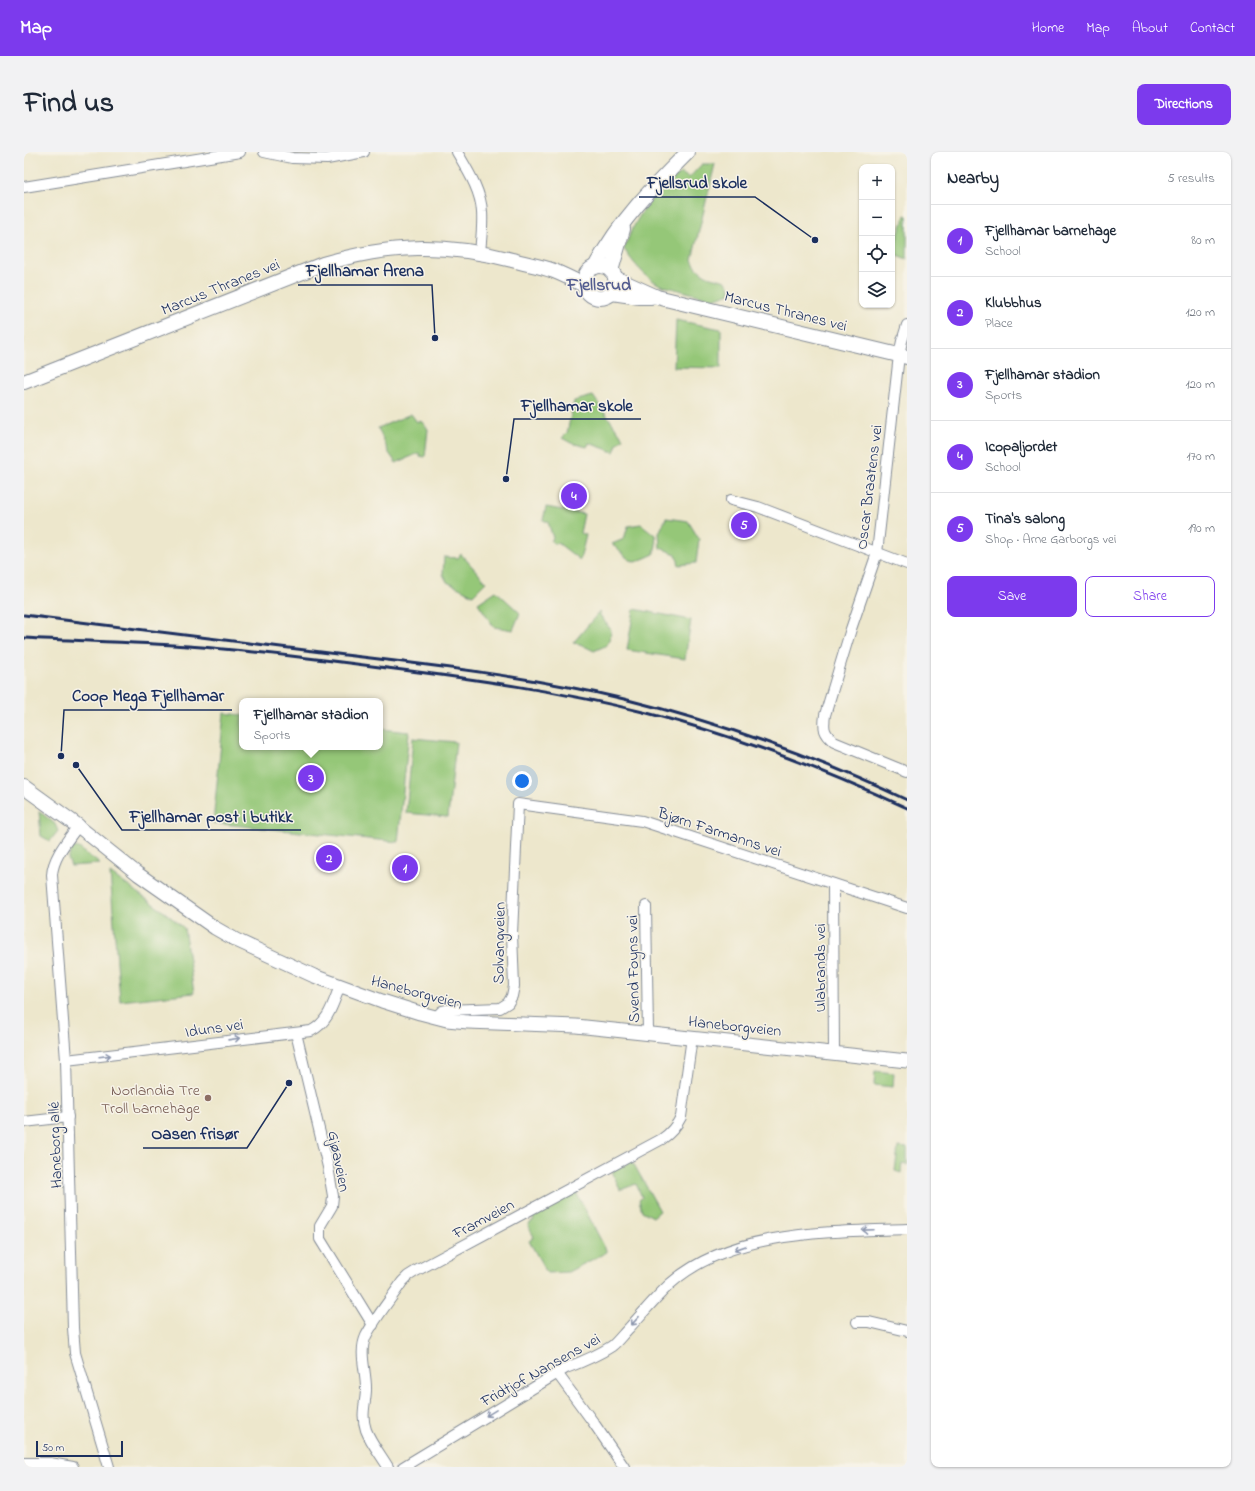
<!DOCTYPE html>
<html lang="en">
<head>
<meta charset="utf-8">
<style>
	body { margin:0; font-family:"Indie Flower",sans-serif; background:#f2f2f3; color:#1f2937 }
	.controls { position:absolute; right:12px; top:12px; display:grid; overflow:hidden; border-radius:8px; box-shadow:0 1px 3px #0004 }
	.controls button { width:36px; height:36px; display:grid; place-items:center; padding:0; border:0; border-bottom:1px solid #e0e1e3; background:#fff; color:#1f2937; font:20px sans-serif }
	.scale { position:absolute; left:12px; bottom:10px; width:87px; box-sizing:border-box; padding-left:4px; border:2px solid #1b2f5e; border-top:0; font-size:11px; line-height:14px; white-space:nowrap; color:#1b2f5e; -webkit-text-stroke:3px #f7f3e8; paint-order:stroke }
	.you { position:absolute; left:498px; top:629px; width:14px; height:14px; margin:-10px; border:3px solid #fff; border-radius:50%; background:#1a73e8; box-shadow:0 0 0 6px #1a73e833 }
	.badge { display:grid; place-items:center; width:26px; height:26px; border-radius:50%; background:#7c3aed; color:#fff; font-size:13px; font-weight:700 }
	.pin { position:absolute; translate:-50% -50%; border:2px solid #fff; box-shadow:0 1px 4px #0006 }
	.popup { position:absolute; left:215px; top:546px; width:144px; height:52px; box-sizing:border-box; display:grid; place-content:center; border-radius:8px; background:#fff; filter:drop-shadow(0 1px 3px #0005); font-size:13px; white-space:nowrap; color:#747a83 }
	.popup b { font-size:15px; color:#1f2937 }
	.popup::after { content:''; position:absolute; left:50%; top:100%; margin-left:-8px; border:8px solid transparent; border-top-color:#fff }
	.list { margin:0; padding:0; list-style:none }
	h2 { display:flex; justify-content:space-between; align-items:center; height:52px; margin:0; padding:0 16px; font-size:17px }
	h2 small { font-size:13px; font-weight:400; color:#747a83 }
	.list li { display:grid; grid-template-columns:26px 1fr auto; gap:12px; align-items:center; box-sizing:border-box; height:72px; padding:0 16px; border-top:1px solid #e0e1e3 }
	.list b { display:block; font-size:15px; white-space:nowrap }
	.list p { margin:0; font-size:13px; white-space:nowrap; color:#747a83 }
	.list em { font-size:13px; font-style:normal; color:#747a83 }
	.actions { display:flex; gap:8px; padding:12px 16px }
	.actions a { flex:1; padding:9px 0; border:1px solid #7c3aed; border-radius:8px; text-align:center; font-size:14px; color:#7c3aed }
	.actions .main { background:#7c3aed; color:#fff }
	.icon { flex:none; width:22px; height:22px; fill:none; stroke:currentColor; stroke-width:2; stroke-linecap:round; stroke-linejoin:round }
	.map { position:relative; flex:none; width:883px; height:1315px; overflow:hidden; border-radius:8px }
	header { display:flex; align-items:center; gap:24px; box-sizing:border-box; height:56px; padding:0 20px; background:#7c3aed; color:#fff }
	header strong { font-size:19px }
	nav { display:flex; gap:22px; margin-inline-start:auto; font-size:14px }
	.intro { display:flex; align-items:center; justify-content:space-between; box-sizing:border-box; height:96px; padding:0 24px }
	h1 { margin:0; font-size:28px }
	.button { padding:10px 18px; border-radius:8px; background:#7c3aed; color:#fff; font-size:14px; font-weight:700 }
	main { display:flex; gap:24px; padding:0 24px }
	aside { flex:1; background:#fff; border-radius:8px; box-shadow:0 1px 3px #0004 }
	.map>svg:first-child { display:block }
	.green { fill:#95c778; stroke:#587b6b }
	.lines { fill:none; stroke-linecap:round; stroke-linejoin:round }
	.minor-casing { stroke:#848b95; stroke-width:12 }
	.tertiary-casing { stroke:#848b95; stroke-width:15 }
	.secondary-casing { stroke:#848b95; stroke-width:16 }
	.minor { stroke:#fff; stroke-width:10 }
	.tertiary { stroke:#fff; stroke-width:13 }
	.secondary { stroke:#fff; stroke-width:14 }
	.rail { stroke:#1b2f5e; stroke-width:3 }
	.oneway { stroke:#8d97ae }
	.education-dot { fill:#8d6e63; stroke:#f7f3e8; stroke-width:1.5 }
	.labels { text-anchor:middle; stroke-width:3; stroke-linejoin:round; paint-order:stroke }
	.street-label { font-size:16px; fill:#1b2f5e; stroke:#f7f3e8 }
	.education-label { font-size:16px; fill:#785e54; stroke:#f7f3e8; text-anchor:end }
	.quarter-label { font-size:18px; font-weight:bold; fill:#545d90; stroke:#f7f3e8 }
	.leader { fill:none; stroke:#1b2f5e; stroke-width:1.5 }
	.callout-dot { fill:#1b2f5e; stroke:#f7f3e8; stroke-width:1.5 }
	.callout-label { font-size:17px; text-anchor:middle; font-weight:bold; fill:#1b2f5e; stroke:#f7f3e8; stroke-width:3; stroke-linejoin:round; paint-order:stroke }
</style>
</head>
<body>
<header>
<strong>Map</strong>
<nav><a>Home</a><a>Map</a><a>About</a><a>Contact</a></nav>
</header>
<div class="intro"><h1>Find us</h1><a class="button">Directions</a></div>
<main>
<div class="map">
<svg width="883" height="1315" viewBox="0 0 883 1315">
	<rect width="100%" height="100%" fill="#f7f3e8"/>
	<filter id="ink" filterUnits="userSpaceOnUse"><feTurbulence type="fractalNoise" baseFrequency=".025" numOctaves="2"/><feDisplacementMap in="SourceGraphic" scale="8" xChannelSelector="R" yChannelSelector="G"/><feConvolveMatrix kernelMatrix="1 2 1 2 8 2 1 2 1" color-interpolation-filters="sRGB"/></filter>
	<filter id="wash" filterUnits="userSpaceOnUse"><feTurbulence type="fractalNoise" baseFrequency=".012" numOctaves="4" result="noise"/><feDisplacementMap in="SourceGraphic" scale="16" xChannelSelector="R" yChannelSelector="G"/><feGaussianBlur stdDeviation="0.9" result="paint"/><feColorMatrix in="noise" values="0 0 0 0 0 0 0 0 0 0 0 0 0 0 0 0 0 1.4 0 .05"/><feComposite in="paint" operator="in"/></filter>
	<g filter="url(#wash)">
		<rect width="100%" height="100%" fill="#ede7cc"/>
		<g class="green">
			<path d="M678,12H691L668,108C671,115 677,121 684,124C693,128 708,126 706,141L689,147L636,133C620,124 610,112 600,97C612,64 628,42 657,21L665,26Z"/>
			<path d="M881,63L883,64V107L868,101Z"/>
			<path d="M652,168L697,177V216L650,215Z"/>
			<path d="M569,244L599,286L593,292L590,300L565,291L563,295L547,291L538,286L543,281L550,249Z"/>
			<path d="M387,262L393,270L396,268L404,277L401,305L396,304L395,301L372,311L365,301L354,276Z"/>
			<path d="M522,355L560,362L556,381L562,383L556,408L534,391L532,392L527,389L529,386L524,370L519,368Z"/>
			<path d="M642,366L664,369L675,387L672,411L655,413L652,402L636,396L635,381Z"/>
			<path d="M617,372L631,383L632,393L630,402C605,414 608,410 588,392L600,387L604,374Z"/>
			<path d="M437,402L462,430L449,443L423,430L419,422L420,405L434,406Z"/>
			<path d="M472,439L496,461L489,478L470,475L454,451Z"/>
			<path d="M610,457L667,468L661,507L603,498Z"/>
			<path d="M576,459V463L587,478L586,489L581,494L570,499L556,492L549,491Z"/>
			<path d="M200,561L218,563V595H356V577L385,580L374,690L189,671Z"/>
			<path d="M389,586L432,590L424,665L382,661Z"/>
			<path d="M15,659L31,672L34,679L26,689L17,684Z"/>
			<path d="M49,695L55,696L76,712L47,714L44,707Z"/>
			<path d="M86,721L143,762L160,776L170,841L96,849Z"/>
			<path d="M851,919L870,921L869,935L850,933Z"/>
			<path d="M874,995L883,996V1013L878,1012L877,1021L871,1019Z"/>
			<path d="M608,1009L636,1059L629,1065L618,1059L615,1048L618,1045L612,1032L596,1038L588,1019Z"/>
			<path d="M551,1038L583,1100L544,1120L523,1121L505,1089L510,1085L504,1074L506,1071L510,1068L506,1062Z"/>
		</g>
	</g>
	<g filter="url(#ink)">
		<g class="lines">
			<defs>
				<g id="minor">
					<path d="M240,0L268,6L303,7L340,0"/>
					<path d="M433,0C444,19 457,39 458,60C459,74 457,88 456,101"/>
					<path d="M0,35L216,0"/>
					<path d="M883,173L878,189L875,203L853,401L827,477L801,563C799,577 800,581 810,590L883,620"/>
					<path d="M707,348L734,355L883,412"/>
					<path d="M54,674C44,688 29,705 28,723L42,908L49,1176L51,1201L85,1315"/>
					<path d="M809,732L810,901"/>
					<path d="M622,754L624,881"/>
					<path d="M412,865L418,859L422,858L476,856L484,851L488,844L490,834L488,782L494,652L618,669L883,756"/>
					<path d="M272,881L304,1015L309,1044L308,1054L296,1074V1087L349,1173"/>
					<path d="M42,908L287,879C305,870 309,851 316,834"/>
					<path d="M0,970L44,965"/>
					<path d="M833,1170H845L883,1179"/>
					<path d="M533,1221L569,1270L600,1315"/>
					<path d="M0,1311H26L49,1315"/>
					<path d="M364,1315C357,1303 347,1291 342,1278C337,1263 341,1254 342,1239C343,1221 334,1201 342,1184C351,1166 367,1147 378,1130L384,1124L392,1119L638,987C647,981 652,975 657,965L668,885"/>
					<path d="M379,1315L542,1216C558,1210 573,1204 588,1194C594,1189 599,1182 605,1176C618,1162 631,1146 646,1132C706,1078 807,1080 883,1077"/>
				</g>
				<path id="tertiary" d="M54,674L114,722L191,776L212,788L290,824L358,849L396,861L423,868L444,870L552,874L883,909"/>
				<g id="secondary">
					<circle cx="576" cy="130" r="16"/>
					<path d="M571,115C595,69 628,36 664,0"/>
					<path d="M587,119L599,77"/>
					<path d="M591,126L633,145L883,205"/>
					<path d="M588,141L615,145H627"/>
					<path d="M0,230L299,112C366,92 421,91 488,108C502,112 517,114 530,119C540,123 550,128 560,133"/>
					<path d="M0,635L54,674"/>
				</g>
			</defs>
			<use href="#minor" class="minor-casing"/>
			<use href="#tertiary" class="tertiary-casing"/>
			<use href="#secondary" class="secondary-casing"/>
			<use href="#minor" class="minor"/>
			<use href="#tertiary" class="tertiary"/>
			<use href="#secondary" class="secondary"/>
			<g class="rail">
				<path d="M0,463C107,476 214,489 321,503C415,514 508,525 600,547C697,571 792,605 883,648"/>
				<path d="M0,486C55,489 109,490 164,494C230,499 296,507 363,516C450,527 537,539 623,561C712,584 799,617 883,656"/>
			</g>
		</g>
		<defs><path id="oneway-shaft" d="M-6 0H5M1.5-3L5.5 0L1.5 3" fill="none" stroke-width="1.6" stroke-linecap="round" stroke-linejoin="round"/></defs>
		<g class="oneway">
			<use href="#oneway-shaft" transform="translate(210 887) rotate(-8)"/>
			<use href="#oneway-shaft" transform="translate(81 904) rotate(-7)"/>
			<use href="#oneway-shaft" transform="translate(844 1078) rotate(178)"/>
			<use href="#oneway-shaft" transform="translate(716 1096) rotate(161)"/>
			<use href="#oneway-shaft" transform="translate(611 1169) rotate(133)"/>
			<use href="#oneway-shaft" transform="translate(467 1261) rotate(149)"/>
		</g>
	</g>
	<circle class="education-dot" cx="184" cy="946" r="4"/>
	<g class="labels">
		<g class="street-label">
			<text transform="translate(196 134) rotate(-22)" y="6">Marcus Thranes vei</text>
			<text transform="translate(762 158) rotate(14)" y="6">Marcus Thranes vei</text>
			<text transform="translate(844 335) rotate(-83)" y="6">Oscar Braatens vei</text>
			<text transform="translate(696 679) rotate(18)" y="6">Bjørn Farmanns vei</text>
			<text transform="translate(474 791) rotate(-89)" y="6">Solvangveien</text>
			<text transform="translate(795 816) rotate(-90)" y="6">Ulabrands vei</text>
			<text transform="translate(608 817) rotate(-91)" y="6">Svend Foyns vei</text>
			<text transform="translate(393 839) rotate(15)" y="6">Haneborgveien</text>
			<text transform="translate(711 873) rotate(6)" y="6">Haneborgveien</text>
			<text transform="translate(190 875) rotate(-8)" y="6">Iduns vei</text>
			<text transform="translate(30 993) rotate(-92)" y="6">Haneborg allé</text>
			<text transform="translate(316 1009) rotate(79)" y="6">Gjøaveien</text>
			<text transform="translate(459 1066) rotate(-28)" y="6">Framveien</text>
			<text transform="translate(516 1217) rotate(-29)" y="6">Fridtjof Nansens vei</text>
		</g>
		<g class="education-label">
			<text x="176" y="943">Norlandia Tre<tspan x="176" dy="18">Troll barnehage</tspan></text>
		</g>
		<g class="quarter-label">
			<text x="575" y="138">Fjellsrud</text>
		</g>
	</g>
	<path class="leader" d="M791 88L731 45H615M411 186L408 133H274M482 327L490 267H617M37 604L40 558H208M52 613L98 678H277M265 931L223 996H119"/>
	<g class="callout-dot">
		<circle cx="791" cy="88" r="4"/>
		<circle cx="411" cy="186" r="4"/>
		<circle cx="482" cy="327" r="4"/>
		<circle cx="37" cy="604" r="4"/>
		<circle cx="52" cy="613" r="4"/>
		<circle cx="265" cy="931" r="4"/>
	</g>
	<g class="callout-label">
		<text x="673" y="36">Fjellsrud skole</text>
		<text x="341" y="124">Fjellhamar Arena</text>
		<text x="553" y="259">Fjellhamar skole</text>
		<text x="124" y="549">Coop Mega Fjellhamar</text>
		<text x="187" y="670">Fjellhamar post i butikk</text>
		<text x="171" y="987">Oasen frisør</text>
	</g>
</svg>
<div class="controls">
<button>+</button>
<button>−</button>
<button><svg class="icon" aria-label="locate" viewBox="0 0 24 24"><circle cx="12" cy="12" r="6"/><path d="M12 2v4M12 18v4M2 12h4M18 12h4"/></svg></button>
<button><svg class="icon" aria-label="layers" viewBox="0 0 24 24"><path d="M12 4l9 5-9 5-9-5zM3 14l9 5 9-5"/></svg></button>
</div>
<div class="scale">50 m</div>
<div class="you"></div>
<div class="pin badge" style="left:381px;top:716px">1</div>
<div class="pin badge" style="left:305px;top:706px">2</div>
<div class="pin badge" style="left:287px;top:626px">3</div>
<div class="popup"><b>Fjellhamar stadion</b>Sports</div>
<div class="pin badge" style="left:550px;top:344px">4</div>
<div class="pin badge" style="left:720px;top:373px">5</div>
</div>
<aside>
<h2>Nearby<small>5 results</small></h2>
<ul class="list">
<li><span class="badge">1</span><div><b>Fjellhamar barnehage</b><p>School</p></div><em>80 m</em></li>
<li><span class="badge">2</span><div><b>Klubbhus</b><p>Place</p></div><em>120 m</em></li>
<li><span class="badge">3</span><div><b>Fjellhamar stadion</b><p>Sports</p></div><em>120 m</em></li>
<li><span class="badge">4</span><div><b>Icopaljordet</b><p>School</p></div><em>170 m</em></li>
<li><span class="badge">5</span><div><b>Tina's salong</b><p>Shop · Arne Garborgs vei</p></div><em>190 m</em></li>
</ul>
<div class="actions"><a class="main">Save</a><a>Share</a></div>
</aside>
</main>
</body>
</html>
